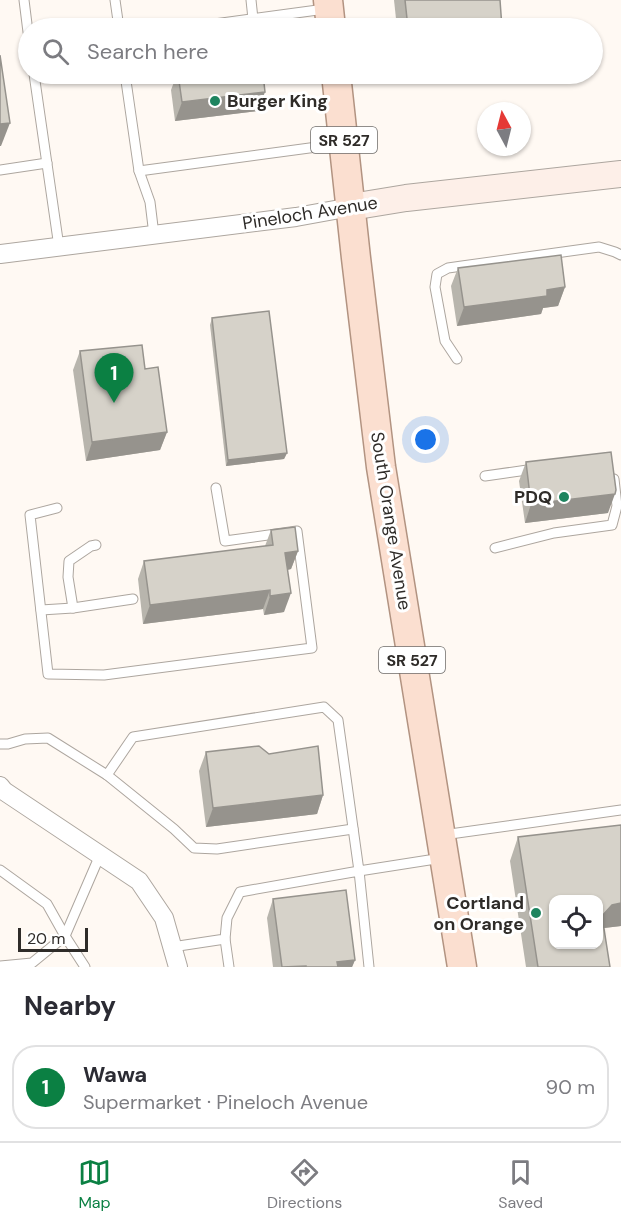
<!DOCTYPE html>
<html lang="en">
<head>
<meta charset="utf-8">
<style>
	body { margin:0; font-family:"DM Sans",sans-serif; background:#f2f2f3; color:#2b2b33 }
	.controls { position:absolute; right:18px; bottom:18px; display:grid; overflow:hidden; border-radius:12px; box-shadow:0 2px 4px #0004 }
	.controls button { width:54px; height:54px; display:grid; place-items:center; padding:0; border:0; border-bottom:2px solid #e1e1e2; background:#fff; color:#2b2b33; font:30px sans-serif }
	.compass { position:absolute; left:477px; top:102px; width:54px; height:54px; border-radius:50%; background:#fff; box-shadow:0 2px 4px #0004; rotate:353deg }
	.scale { position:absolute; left:18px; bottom:15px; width:70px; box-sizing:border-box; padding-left:6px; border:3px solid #2f2c29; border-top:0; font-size:16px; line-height:21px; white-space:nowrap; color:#2f2c29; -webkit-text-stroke:4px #fff; paint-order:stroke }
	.you { position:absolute; left:426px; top:440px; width:21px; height:21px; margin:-15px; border:4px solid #fff; border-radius:50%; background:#1a73e8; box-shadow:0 0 0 9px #1a73e833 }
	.badge { display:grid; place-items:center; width:39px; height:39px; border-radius:50%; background:#0b8043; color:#fff; font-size:20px; font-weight:700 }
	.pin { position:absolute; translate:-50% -50px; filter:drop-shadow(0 2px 3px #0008) }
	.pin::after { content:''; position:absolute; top:32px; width:21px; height:18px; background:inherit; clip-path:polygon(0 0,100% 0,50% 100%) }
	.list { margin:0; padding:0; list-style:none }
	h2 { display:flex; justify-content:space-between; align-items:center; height:78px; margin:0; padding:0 24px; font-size:26px }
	h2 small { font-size:20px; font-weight:400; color:#7c7c81 }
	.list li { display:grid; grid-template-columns:39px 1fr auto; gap:18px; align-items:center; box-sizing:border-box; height:84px; margin:0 12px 12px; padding:0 12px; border:2px solid #e1e1e2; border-radius:24px }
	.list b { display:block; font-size:22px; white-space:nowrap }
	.list p { margin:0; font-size:20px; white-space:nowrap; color:#7c7c81 }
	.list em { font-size:20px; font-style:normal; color:#7c7c81 }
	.icon { flex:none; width:33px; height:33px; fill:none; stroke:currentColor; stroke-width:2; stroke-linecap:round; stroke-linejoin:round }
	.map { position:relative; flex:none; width:621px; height:967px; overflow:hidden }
	.search { position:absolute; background:#fff; box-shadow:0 2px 4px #0004; left:18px; right:18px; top:18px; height:66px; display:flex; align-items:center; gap:15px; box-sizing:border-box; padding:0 21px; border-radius:33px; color:#7c7c81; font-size:22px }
	.sheet { height:174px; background:#fff }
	nav { display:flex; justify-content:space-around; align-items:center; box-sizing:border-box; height:84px; border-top:2px solid #e1e1e2; background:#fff; font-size:16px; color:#7c7c81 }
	nav a { display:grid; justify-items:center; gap:3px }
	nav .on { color:#0b8043 }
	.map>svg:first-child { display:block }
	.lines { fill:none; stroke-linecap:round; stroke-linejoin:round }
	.lane-casing { stroke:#ada69f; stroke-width:11 }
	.street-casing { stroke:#ada69f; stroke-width:20 }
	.secondary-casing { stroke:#ada69f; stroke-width:28 }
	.primary-casing { stroke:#b29381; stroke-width:31 }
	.lane { stroke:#fff; stroke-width:9 }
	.street { stroke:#fff; stroke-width:18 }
	.secondary { stroke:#fdefe8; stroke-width:26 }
	.primary { stroke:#fbdfd0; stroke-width:28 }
	.wall { fill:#b8b5ad }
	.shaded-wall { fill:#96938d }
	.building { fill:#d6d2c9; stroke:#96938d; stroke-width:1.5; fill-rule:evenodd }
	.poi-dot { fill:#1e845f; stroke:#fff; stroke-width:2 }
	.labels { text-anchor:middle; stroke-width:6; stroke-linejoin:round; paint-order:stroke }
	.shield { fill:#fff; stroke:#6d6b69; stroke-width:1.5 }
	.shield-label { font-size:16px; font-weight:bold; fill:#2f2c29 }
	.poi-label { font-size:18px; font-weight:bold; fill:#2f2c29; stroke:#fff; text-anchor:end }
	.street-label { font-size:18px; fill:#2f2c29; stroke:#fff }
</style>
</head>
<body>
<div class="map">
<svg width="621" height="967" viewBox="0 0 621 967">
	<rect width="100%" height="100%" fill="#fff9f3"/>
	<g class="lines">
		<defs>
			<g id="lane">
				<path d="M24,0L28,32"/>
				<path d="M115,0L119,28"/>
				<path d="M251,0L253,19"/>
				<path d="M185,28L325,9"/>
				<path d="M34,74L59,247"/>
				<path d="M125,74L139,171L150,202L154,235"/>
				<path d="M0,170L47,163"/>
				<path d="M139,171L339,144"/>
				<path d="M457,359L445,341L435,287L437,274L448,268L462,266L599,247L615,252L621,255"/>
				<path d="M485,476L534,469"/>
				<path d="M57,508L30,515L48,674L104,675L312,648L297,531L225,541L216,488"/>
				<path d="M495,548L554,533L612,525L617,506L614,479"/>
				<path d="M73,608L68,577L69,561L91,546L96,545"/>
				<path d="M41,610L73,608L133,599"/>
				<path d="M0,744H8L25,739L48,738L107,775L174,829L194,848L217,849L353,829"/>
				<path d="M107,775L133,737L324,707L338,720L359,871L442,858"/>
				<path d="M443,835L621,810"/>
				<path d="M0,870L47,904L65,936L85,967"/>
				<path d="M225,939L229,967"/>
				<path d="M172,947L225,939L227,918L240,892L359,871L369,967"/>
				<path d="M0,966L32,963L65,936L100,855"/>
			</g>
			<g id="street">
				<path d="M0,254L296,217L351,207"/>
				<path d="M0,786L4,791L139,881L164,918L178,967"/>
			</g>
			<path id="secondary" d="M351,207L406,198L621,174"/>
			<g id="primary">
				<path d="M328,0L331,28"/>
				<path d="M336,74L356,258L381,467L462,967"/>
			</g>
		</defs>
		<use href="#lane" class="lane-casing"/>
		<use href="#street" class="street-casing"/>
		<use href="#secondary" class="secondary-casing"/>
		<use href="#primary" class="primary-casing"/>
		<use href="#lane" class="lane"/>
		<use href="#street" class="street"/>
		<use href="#secondary" class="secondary"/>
		<use href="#primary" class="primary"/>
	</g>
	<g class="wall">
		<path d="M394,0H500L502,28H397Z"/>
		<path d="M177,74H263L258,111L175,121L171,90Z"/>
		<path d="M458,268L565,287L558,306L543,308L541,314L457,326L451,286Z"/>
		<path d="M212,318L287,453L284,459L226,466L210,325Z"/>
		<path d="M80,351L145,369L167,432L160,450L86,461L73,370Z"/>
		<path d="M526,462L608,513L525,523L519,481Z"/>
		<path d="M271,530L298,551L291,569L287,570L284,612L264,615L263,609L143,624L138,579L144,561L265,546Z"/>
		<path d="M206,752L323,795L317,814L206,827L199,771Z"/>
		<path d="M621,825V926L604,928L610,967H526L510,861L518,837Z"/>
		<path d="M273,899L355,960L352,967H273L267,918Z"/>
	</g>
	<g class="shaded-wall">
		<path d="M265,92L258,111L175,121L182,102Z"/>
		<path d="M10,123L1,146H0V124Z"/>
		<path d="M565,287L558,306L543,308L541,314L457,326L464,307L547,290Z"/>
		<path d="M167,432L160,450L86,461L92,442Z"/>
		<path d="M287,453L284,459L226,466L228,460Z"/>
		<path d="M615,494L608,513L525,523L531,504Z"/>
		<path d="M298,551L291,569L278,572L285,553Z"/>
		<path d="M270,590L263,609L143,624L150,605Z"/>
		<path d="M291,593L284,612L264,615L270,596Z"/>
		<path d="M323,795L317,814L206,827L213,808Z"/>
		<path d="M621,903V926L604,928L602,916L612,905Z"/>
		<path d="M355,960L352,967H335L337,962Z"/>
	</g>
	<g class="building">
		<path d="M405,0H500L502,28H408Z"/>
		<path d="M0,55L10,123L0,124Z"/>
		<path d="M178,74H263L265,92L182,102Z"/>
		<path d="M561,255L565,287L547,290V296L464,307L458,268Z"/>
		<path d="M269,311L287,453L228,460L212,318Z"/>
		<path d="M142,345L145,369L158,367L167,432L92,442L80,351Z"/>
		<path d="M611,452L616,490L615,494L531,504L526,462Z"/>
		<path d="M295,527L298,551L285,553L291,593L270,596V590L150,605L144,561L273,545L271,530Z"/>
		<path d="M259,746L269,754L318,746L323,795L213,808L206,752Z"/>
		<path d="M621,825V903L612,905L602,916L610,967H538L518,837ZM554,900H598V945H554Z"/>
		<path d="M346,890L355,960L337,962L338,967H306V966L282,967L273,899Z"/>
	</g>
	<g class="poi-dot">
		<circle cx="215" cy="101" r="6"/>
		<circle cx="564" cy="497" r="6"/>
		<circle cx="536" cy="913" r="6"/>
	</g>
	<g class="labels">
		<g class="shield">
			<rect x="311" y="127" width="66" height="26" rx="4.5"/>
			<rect x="379" y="647" width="66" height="26" rx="4.5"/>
		</g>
		<g class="shield-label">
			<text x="344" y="146">SR 527</text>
			<text x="412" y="666">SR 527</text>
		</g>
		<g class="poi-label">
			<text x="227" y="107" text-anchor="start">Burger King</text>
			<text x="552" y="503">PDQ</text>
			<text x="524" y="909">Cortland<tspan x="524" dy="21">on Orange</tspan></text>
		</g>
		<g class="street-label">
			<text transform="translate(310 213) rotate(-9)" y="6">Pineloch Avenue</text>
			<text transform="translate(391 521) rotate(81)" y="6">South Orange Avenue</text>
		</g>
	</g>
</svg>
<div class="controls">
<button><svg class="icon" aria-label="locate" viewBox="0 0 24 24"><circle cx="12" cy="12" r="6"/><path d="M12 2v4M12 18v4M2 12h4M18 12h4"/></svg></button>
</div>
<svg class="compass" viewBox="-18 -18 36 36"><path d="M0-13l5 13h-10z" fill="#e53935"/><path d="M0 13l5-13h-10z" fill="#7c7c81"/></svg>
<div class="scale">20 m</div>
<div class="you"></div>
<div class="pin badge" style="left:114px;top:403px">1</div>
<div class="search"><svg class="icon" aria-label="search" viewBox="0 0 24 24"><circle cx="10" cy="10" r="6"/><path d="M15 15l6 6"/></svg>Search here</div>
</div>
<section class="sheet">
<h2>Nearby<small></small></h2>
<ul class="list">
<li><span class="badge">1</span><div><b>Wawa</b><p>Supermarket · Pineloch Avenue</p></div><em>90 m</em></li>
</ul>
</section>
<nav>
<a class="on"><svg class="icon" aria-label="map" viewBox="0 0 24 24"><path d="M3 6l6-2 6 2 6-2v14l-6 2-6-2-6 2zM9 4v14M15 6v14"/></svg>Map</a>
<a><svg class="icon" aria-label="directions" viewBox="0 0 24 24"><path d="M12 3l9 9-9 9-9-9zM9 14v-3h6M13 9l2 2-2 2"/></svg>Directions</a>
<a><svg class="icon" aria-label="saved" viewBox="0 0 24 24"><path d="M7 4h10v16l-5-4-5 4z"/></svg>Saved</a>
</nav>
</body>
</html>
